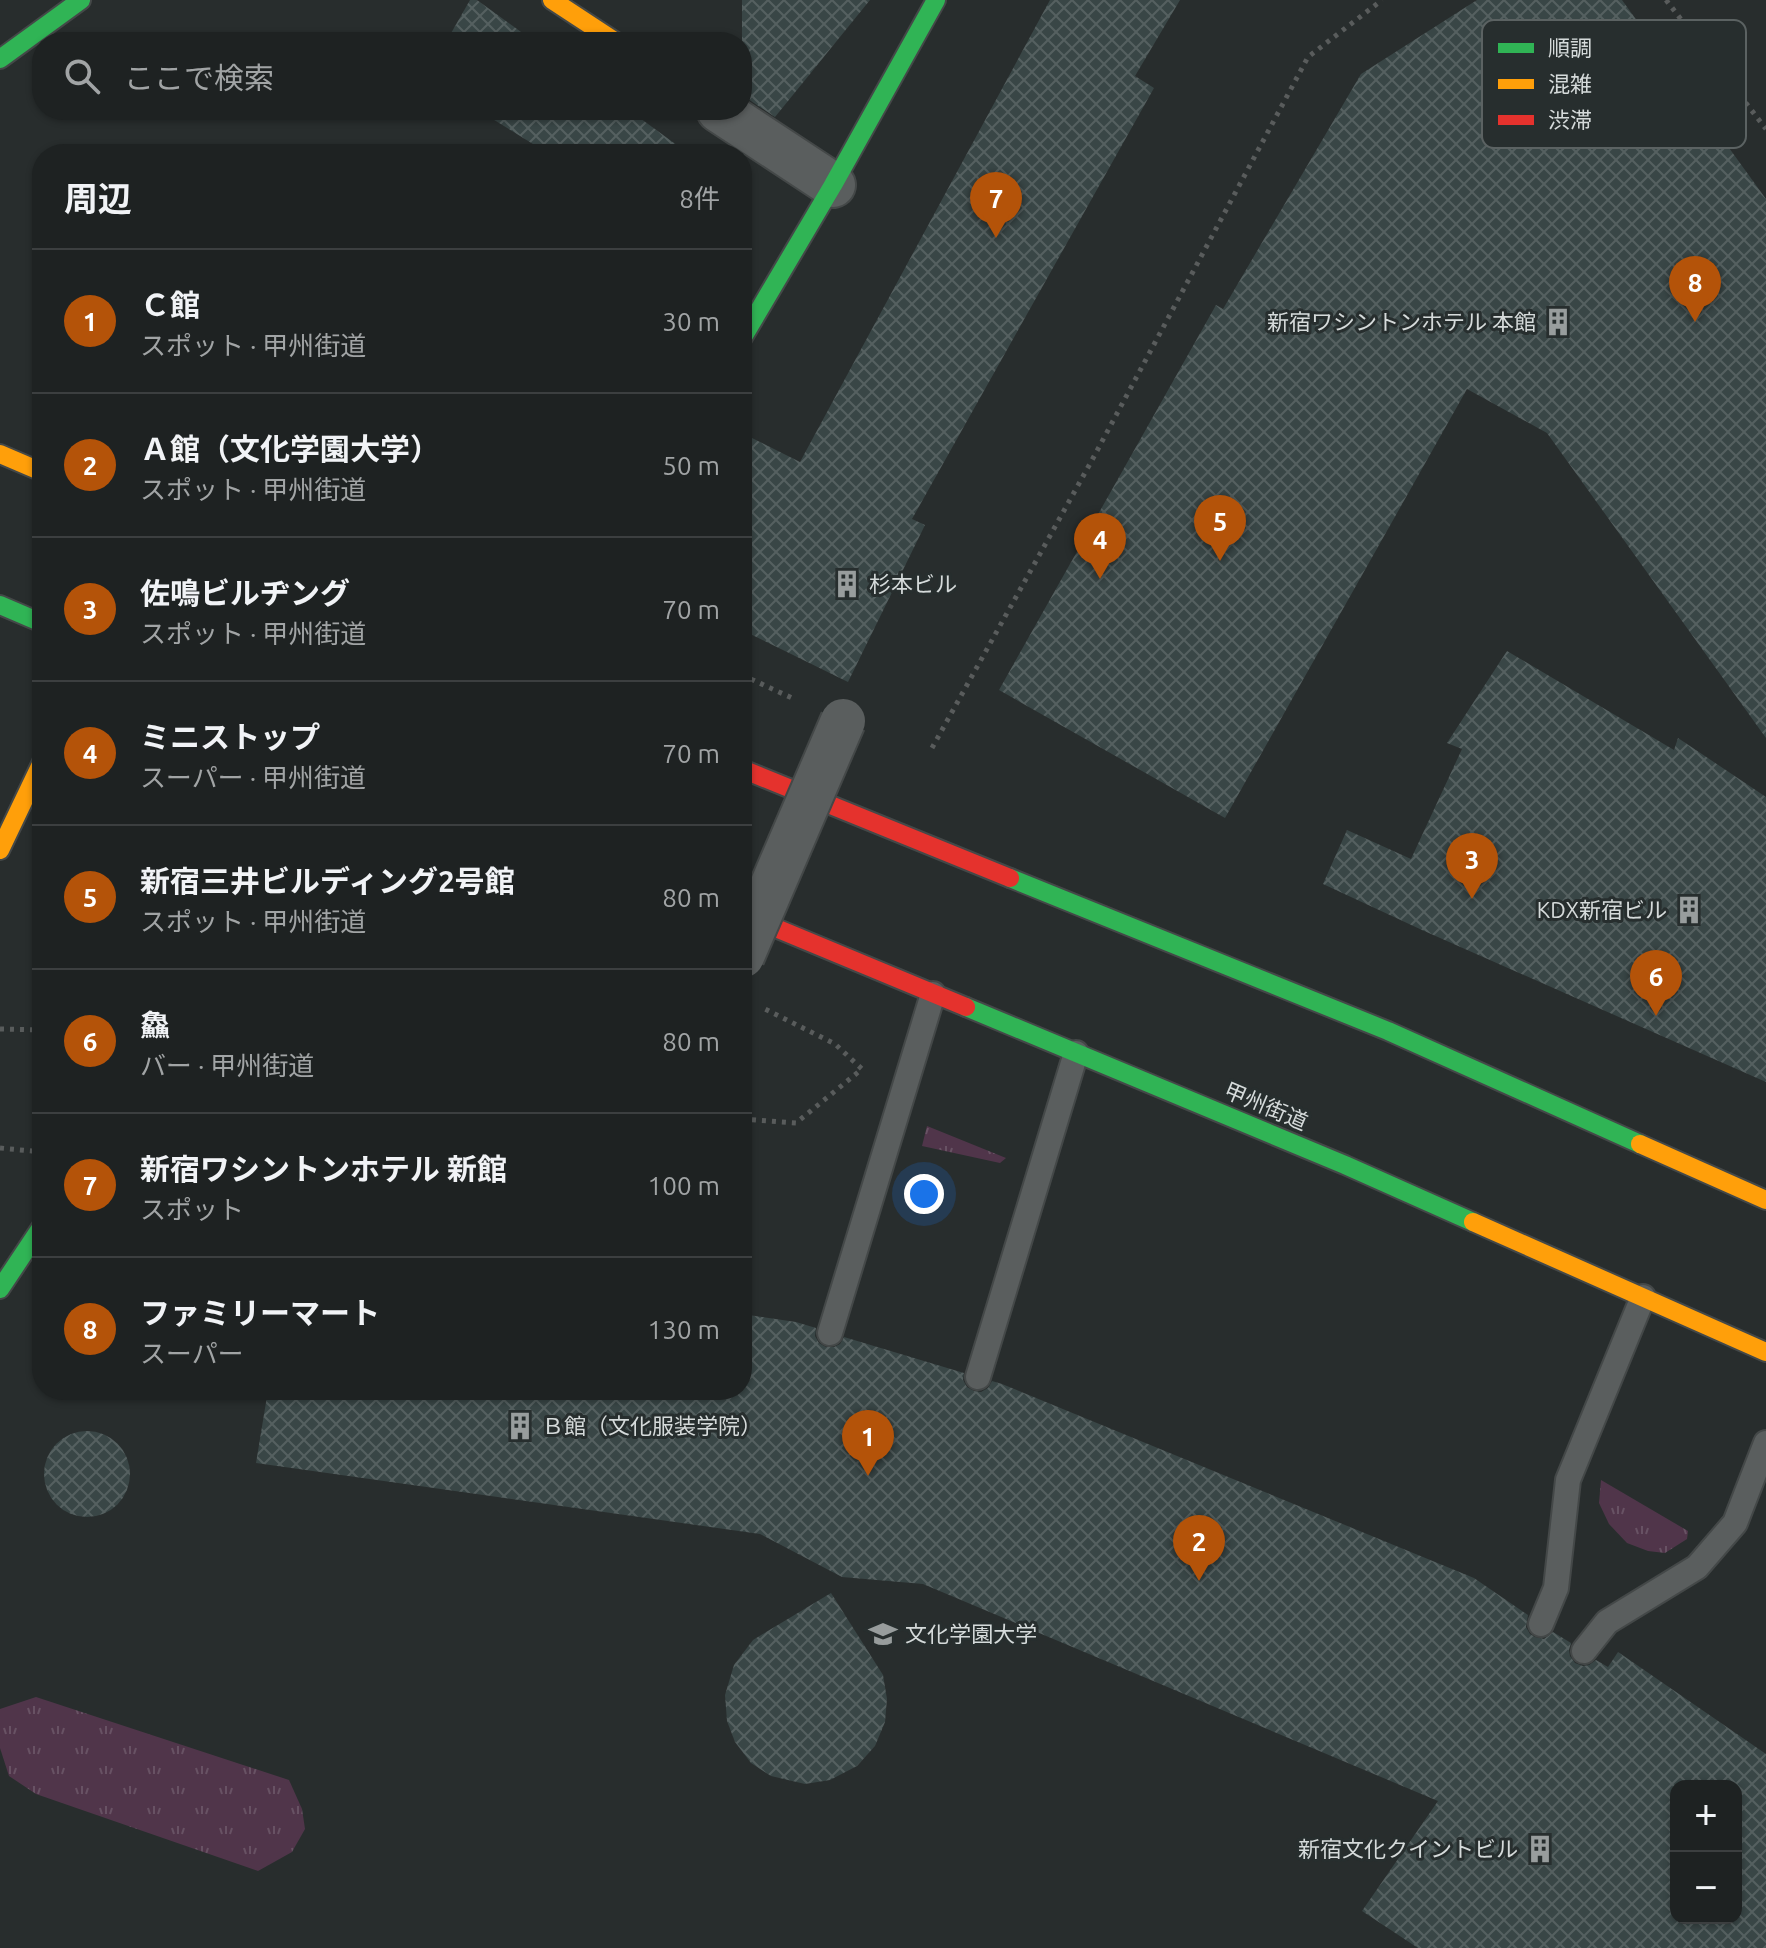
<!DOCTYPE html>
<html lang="ja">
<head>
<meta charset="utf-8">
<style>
	body { margin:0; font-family:Ubuntu,"Noto Sans JP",sans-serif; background:#262a2a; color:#f1f3f6 }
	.controls { position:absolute; right:24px; bottom:24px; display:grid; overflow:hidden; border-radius:16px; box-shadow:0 2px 6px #0004 }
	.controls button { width:72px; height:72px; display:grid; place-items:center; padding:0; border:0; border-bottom:2px solid #3c3f40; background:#1e2222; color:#f1f3f6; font:40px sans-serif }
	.you { position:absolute; left:924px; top:1194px; width:28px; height:28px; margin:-20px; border:6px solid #fff; border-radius:50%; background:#1a73e8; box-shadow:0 0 0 12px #1a73e833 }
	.badge { display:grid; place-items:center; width:52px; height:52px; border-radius:50%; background:#b45309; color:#fff; font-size:26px; font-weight:700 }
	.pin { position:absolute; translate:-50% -66px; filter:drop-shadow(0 2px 4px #0008) }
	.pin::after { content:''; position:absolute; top:42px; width:28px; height:24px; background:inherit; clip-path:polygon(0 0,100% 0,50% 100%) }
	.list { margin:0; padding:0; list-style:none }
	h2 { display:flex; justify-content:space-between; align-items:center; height:104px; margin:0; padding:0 32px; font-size:34px }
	h2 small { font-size:26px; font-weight:400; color:#a1a4a5 }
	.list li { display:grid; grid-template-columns:52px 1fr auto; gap:24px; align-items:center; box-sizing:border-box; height:144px; padding:0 32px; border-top:2px solid #3c3f40 }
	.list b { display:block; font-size:30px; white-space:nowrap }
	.list p { margin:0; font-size:26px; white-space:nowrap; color:#a1a4a5 }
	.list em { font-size:26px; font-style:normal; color:#a1a4a5 }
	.icon { flex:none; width:44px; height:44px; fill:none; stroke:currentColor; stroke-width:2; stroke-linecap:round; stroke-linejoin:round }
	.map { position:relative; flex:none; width:1766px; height:1948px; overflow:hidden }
	.search { position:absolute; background:#1e2222; box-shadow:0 2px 6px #0004; left:32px; top:32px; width:720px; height:88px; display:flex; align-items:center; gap:20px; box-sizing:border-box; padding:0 28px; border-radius:32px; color:#a1a4a5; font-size:30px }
	.panel { position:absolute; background:#1e2222; box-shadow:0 2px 6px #0004; left:32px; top:144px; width:720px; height:1256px; border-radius:32px }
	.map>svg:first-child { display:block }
	.grass { fill:url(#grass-tufts) }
	.building { fill:url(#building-cross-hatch); fill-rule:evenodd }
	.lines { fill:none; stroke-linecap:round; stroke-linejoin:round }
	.lane-casing { stroke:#444848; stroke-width:28 }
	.street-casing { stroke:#444848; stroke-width:48 }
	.fast-casing { stroke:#444848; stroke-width:22 }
	.slow-casing { stroke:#444848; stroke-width:22 }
	.jam-casing { stroke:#444848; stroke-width:22 }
	.path { stroke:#595c5c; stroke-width:5; stroke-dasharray:4 6; stroke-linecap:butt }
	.lane { stroke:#5a5e5e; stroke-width:24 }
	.street { stroke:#5a5e5e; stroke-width:44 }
	.fast { stroke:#30b455; stroke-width:18 }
	.slow { stroke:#ff9f0a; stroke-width:18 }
	.jam { stroke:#e5322d; stroke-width:18 }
	.street-bridge-casing { stroke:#444848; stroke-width:48; stroke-linecap:butt }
	.street-bridge { stroke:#5a5e5e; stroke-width:44 }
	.labels { text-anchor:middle; stroke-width:6; stroke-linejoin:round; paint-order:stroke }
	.poi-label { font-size:22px; fill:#d5dada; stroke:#272e2e; text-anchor:end }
	.street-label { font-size:22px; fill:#d5dada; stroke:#272e2e }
	.key { fill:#272e2e; stroke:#5b6262; stroke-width:2 }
	.key-label { font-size:22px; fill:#d5dada }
</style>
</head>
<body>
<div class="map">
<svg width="1766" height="1948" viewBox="0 0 1766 1948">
	<defs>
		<pattern id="grass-tufts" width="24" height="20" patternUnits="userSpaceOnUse" patternTransform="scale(2)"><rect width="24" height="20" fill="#50354a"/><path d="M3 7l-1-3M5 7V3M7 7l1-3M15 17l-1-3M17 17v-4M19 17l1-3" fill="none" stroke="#685264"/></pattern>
		<pattern id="building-cross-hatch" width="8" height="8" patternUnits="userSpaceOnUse" patternTransform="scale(2)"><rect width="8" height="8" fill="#394646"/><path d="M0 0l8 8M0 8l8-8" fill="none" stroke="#556060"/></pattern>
	</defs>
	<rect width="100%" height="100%" fill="#282d2d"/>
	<g class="grass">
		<path d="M927,1126L1006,1158L1000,1163L922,1146Z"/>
		<path d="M1601,1480L1688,1531L1687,1539L1665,1553L1648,1551L1627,1543L1609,1524L1599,1503Z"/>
		<path d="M36,1697L289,1780L302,1809L305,1829L292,1852L258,1871L36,1794L9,1776L0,1748V1709Z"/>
	</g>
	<g class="building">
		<path d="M470,0H477L535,42H446Z"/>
		<path d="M742,0H870L775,117L742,95Z"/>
		<path d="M1050,0H1180L1135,76L1154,88L912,519L925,525L848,682L742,630V433L800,462Z"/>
		<path d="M1477,0H1622L1766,199V738L1547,433L1467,389L1225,818L999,690L1216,305L1223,309L1361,74Z"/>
		<path d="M478,110H629L689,154H549Z"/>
		<path d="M1507,651L1674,750L1678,738L1766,797V1082L1422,930L1323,884L1347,830L1411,859L1462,749L1447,743Z"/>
		<path d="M742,1314L796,1322L816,1328L815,1336L819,1343L826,1347H834L840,1344L844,1337L964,1373L963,1380L967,1387L974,1391L981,1392L988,1388L992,1381L1002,1384L1474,1578L1528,1615L1526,1627L1530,1634L1535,1637L1544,1639L1553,1632L1571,1643L1569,1650L1570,1656L1575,1663L1583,1666L1589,1665L1596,1660L1608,1667L1618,1652L1766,1754V1948H1418L1362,1911L1438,1801L923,1584L842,1577L760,1534L256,1463L268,1390H742ZM1676,1786H1736V1918H1676Z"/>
		<circle cx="87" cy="1474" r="43"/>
		<path d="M831,1593L883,1675L887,1699L885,1722L875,1746L857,1766L830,1780L805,1784L771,1776L751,1763L735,1742L727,1721L725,1695L734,1665L753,1640Z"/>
	</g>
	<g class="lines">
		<defs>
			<g id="lane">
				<path d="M830,1333L933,994"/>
				<path d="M978,1377L1076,1053"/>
				<path d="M1541,1624L1556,1588L1568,1480L1643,1297"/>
				<path d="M1584,1651L1607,1622L1697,1567L1735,1523L1766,1443"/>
			</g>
			<path id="street" d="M719,110L833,185"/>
			<g id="fast">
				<path d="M0,59L81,0"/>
				<path d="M742,339L833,185L936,0"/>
				<path d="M0,605L42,623"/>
				<path d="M1010,878L1388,1031L1640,1144"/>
				<path d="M966,1007L1345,1165L1473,1222"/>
				<path d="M0,1289L42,1226"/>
			</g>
			<g id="slow">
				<path d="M552,0L616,42"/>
				<path d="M0,454L42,472"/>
				<path d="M0,850L42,762"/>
				<path d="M1640,1144L1766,1200"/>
				<path d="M1473,1222L1766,1352"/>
			</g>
			<g id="jam">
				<path d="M742,769L1010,878"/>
				<path d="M742,914L966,1007"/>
			</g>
		</defs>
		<use href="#lane" class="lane-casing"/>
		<use href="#street" class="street-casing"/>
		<use href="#fast" class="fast-casing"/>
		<use href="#slow" class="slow-casing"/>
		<use href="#jam" class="jam-casing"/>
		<g class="path">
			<path d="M1666,0L1766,129"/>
			<path d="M742,675L792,698"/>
			<path d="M932,748L1091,462L1308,57L1382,0"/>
			<path d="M0,1029L42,1030"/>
			<path d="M742,1119L796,1123L862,1069L835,1044L761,1007"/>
			<path d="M0,1148L42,1152"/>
		</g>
		<use href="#lane" class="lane"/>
		<use href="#street" class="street"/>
		<use href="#fast" class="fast"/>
		<use href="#slow" class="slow"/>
		<use href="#jam" class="jam"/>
		<defs>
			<path id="street-bridge" d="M742,956L843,721"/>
		</defs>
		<use href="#street-bridge" class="street-bridge-casing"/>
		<use href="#street-bridge" class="street-bridge"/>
	</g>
	<defs>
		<symbol id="building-bare" viewBox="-9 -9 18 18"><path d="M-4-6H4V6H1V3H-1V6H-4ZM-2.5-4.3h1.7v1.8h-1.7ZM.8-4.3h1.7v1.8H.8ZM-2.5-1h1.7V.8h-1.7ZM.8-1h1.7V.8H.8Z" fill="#989d9d" stroke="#272e2e" stroke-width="2.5" paint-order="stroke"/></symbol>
		<symbol id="university-bare" viewBox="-9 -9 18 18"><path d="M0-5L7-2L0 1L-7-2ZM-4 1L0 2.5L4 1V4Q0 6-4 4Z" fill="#989d9d" stroke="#272e2e" stroke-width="2.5" paint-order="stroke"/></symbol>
	</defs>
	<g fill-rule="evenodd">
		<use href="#building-bare" x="1538" y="302" width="40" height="40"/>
		<use href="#building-bare" x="827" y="564" width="40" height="40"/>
		<use href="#building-bare" x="1669" y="890" width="40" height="40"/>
		<use href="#building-bare" x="500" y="1406" width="40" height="40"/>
		<use href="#university-bare" x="863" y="1614" width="40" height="40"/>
		<use href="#building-bare" x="1520" y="1829" width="40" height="40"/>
	</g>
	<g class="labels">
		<g class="poi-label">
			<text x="1536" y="330">新宿ワシントンホテル 本館</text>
			<text x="869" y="592" text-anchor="start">杉本ビル</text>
			<text x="1667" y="918">KDX新宿ビル</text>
			<text x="542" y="1434" text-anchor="start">Ｂ館（文化服装学院）</text>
			<text x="905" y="1642" text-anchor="start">文化学園大学</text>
			<text x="1518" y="1857">新宿文化クイントビル</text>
		</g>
		<g class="street-label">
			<text transform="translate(1266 1106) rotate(23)" y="8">甲州街道</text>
		</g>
	</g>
	<rect x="1482" y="20" width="264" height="128" rx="12" class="key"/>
	<rect x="1498" y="43" width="36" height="10" fill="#30b455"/>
	<rect x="1498" y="79" width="36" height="10" fill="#ff9f0a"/>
	<rect x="1498" y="115" width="36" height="10" fill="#e5322d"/>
	<g class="key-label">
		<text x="1548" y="56">順調</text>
		<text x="1548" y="92">混雑</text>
		<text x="1548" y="128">渋滞</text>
	</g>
</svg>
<div class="controls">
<button>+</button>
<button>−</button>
</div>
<div class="you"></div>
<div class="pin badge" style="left:868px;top:1476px">1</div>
<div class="pin badge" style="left:1199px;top:1581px">2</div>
<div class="pin badge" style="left:1472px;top:899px">3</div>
<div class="pin badge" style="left:1100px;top:579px">4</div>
<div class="pin badge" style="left:1220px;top:561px">5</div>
<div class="pin badge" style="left:1656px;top:1016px">6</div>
<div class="pin badge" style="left:996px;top:238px">7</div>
<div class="pin badge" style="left:1695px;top:322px">8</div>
<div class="search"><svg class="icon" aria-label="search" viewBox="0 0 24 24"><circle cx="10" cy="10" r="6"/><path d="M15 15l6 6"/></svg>ここで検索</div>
<section class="panel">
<h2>周辺<small>8件</small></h2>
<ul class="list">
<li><span class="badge">1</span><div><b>Ｃ館</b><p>スポット · 甲州街道</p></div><em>30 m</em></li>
<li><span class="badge">2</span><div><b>Ａ館（文化学園大学）</b><p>スポット · 甲州街道</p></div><em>50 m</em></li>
<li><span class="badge">3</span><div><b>佐鳴ビルヂング</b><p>スポット · 甲州街道</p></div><em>70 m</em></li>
<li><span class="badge">4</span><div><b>ミニストップ</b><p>スーパー · 甲州街道</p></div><em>70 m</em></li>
<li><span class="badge">5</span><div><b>新宿三井ビルディング2号館</b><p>スポット · 甲州街道</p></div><em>80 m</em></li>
<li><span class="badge">6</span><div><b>鱻</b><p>バー · 甲州街道</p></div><em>80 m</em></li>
<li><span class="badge">7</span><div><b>新宿ワシントンホテル 新館</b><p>スポット</p></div><em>100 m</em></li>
<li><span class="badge">8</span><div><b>ファミリーマート</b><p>スーパー</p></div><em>130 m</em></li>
</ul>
</section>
</div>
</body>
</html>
